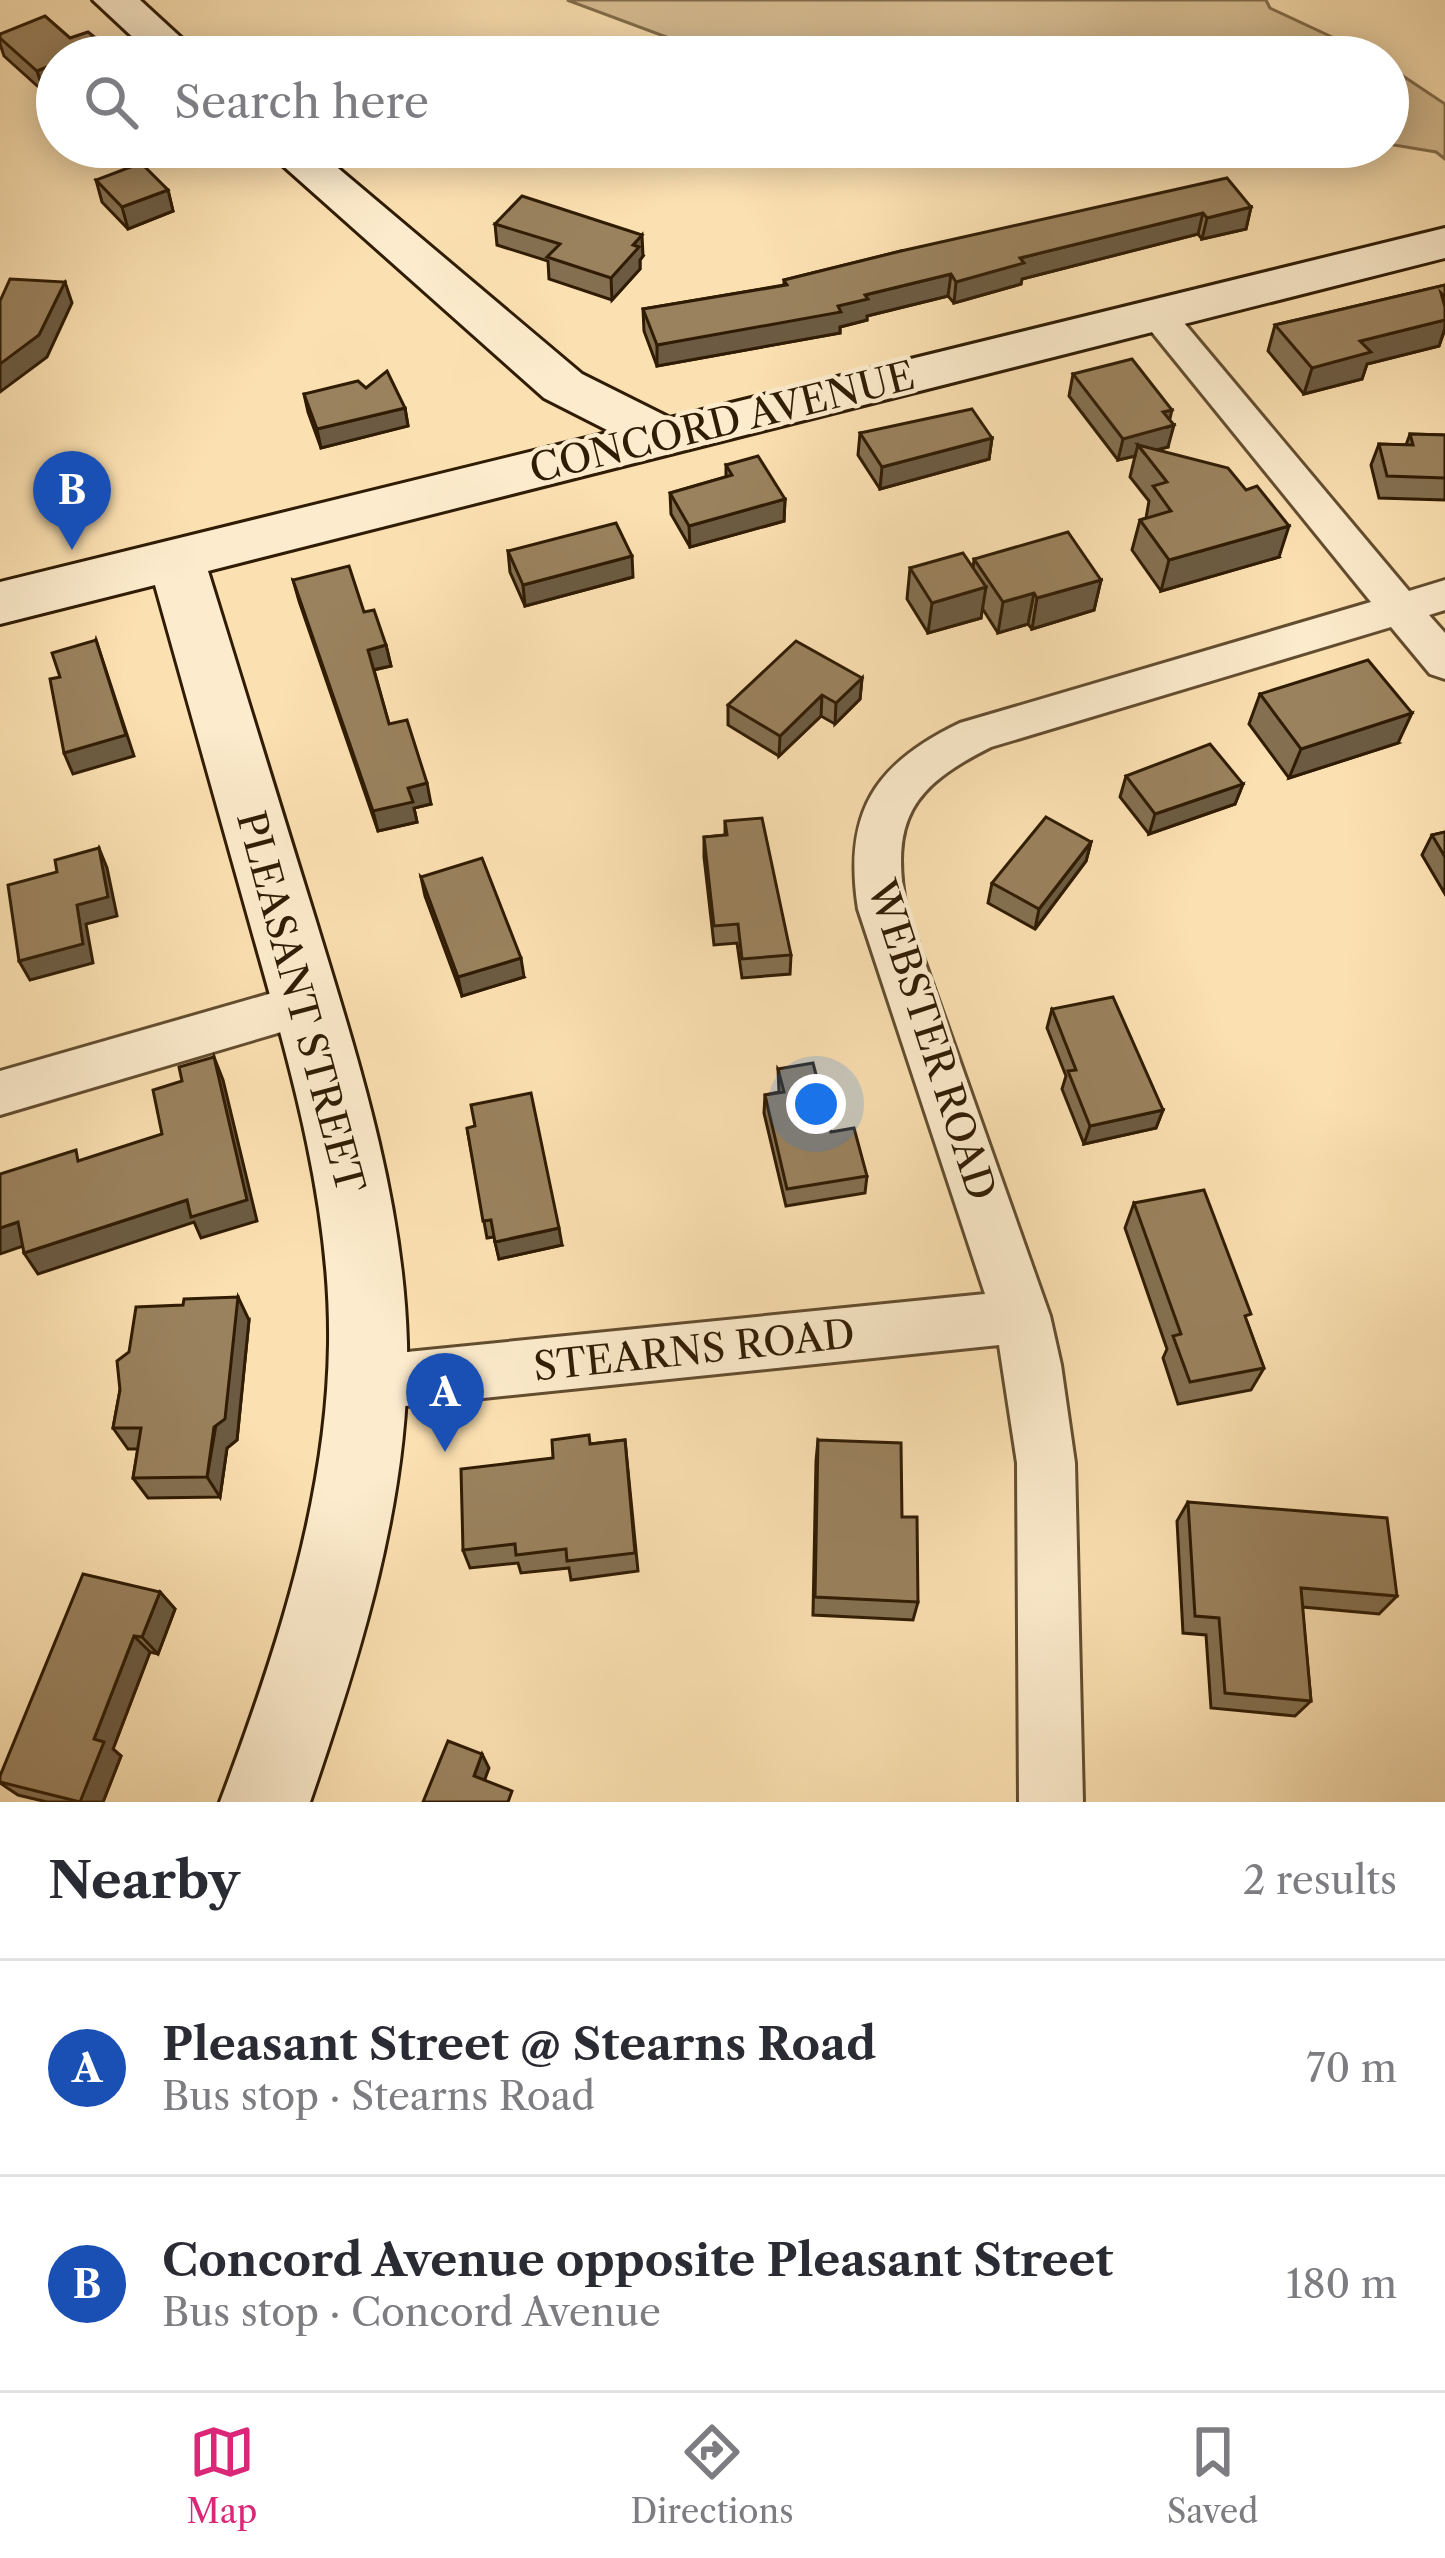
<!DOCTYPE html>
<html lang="en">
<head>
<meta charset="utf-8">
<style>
	body { margin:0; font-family:"Libre Caslon Text",serif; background:#f7f7f7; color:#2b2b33 }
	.you { position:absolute; left:816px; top:1104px; width:42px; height:42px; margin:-30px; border:9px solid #fff; border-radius:50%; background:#1a73e8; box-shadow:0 0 0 18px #1a73e833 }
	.badge { display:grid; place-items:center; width:78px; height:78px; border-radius:50%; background:#db2777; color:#fff; font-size:39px; font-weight:700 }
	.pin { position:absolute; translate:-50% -99px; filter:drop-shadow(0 3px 6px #0008) }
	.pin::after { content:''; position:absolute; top:63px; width:42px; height:36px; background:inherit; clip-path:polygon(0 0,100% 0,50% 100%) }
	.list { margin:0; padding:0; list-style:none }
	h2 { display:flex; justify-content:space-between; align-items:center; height:156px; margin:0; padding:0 48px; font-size:51px }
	h2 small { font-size:39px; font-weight:400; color:#7c7c81 }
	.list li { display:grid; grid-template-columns:78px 1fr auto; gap:36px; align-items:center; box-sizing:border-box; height:216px; padding:0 48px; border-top:3px solid #e1e1e2 }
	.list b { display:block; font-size:45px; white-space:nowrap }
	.list p { margin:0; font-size:39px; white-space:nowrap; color:#7c7c81 }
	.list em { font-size:39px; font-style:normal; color:#7c7c81 }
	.icon { flex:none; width:66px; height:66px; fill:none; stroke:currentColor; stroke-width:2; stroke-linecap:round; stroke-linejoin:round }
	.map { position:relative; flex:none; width:1445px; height:1802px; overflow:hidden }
	.search { position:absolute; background:#fff; box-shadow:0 6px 30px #0003; left:36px; right:36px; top:36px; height:132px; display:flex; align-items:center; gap:30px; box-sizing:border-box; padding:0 42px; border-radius:66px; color:#7c7c81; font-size:45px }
	.sheet { height:588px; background:#fff }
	nav { display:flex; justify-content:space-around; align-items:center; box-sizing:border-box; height:168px; border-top:3px solid #e1e1e2; background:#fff; font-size:33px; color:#7c7c81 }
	nav a { display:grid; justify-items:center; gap:6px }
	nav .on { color:#db2777 }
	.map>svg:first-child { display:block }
	.green { fill:#d8bf94; stroke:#846e4c; stroke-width:3 }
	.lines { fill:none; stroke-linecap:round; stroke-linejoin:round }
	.street-casing { stroke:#634d2f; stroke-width:6 }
	.secondary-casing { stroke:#301c04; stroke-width:6 }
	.street { fill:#fcebcc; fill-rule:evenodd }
	.secondary { fill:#fcebcc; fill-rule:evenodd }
	.wall { fill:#847051; stroke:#301c04; stroke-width:3 }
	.shaded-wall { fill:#6c5b42; stroke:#301c04; stroke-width:3 }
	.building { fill:#9a825e; stroke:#301c04; stroke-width:3 }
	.labels { text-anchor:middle; stroke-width:9; stroke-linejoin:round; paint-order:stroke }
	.street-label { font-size:39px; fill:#301c04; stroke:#fcebcc }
</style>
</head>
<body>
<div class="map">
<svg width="1445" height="1802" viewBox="0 0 1445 1802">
	<rect width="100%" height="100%" fill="#fbe0b1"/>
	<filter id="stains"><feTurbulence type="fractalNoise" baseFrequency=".00167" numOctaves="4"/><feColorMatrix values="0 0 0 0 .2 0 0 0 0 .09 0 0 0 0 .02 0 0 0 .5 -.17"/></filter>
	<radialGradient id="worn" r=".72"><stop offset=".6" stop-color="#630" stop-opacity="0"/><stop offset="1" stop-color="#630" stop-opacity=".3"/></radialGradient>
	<g class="green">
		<path d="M567,0H1266L1270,8L1375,57H720Z"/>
		<path d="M1388,66L1445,104V159L1436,152L1388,144Z"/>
	</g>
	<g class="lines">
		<defs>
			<g id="street">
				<path d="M1156,301L1169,305L1409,591L1445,580V610L1429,615L1445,633V679L1430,674L1391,627L991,747C911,787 890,820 906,909L1050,1316L1061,1365L1075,1463L1083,1802H1019L1017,1463L999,1345L367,1410L347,1402L339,1383L347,1364L367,1356L985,1294L858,909C843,813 874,764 960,723L1371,602L1143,321L1137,313Z"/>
				<path d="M307,983L325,989L332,1004L325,1019L0,1115V1071Z"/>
			</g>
			<g id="secondary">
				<path d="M93,0H140L202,57H154Z"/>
				<path d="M262,147H313L582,374L670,418L1445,228V258L208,571C244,687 279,803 315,918C357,1056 403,1197 407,1343C410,1499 360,1656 310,1802H220C275,1656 327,1501 329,1344C331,1199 287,1056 248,917C217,806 186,696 155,585L0,624V582L611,432L544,398Z"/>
			</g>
		</defs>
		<use href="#street" class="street-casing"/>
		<use href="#secondary" class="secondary-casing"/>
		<use href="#street" class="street"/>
		<use href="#secondary" class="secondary"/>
	</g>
	<g class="wall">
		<path d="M0,34L70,38L57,57L44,92L4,56L0,44Z"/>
		<path d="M96,180L168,190L173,211L128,229L102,202Z"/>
		<path d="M1251,207L1246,229L1202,239L1198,234L1022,279L1021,284L954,303L948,296L867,316V320L840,327V333L657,366L644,331L643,309L784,285V280L901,251Z"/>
		<path d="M495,224L643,256L640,260V269L612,300L549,279L548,261L497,245Z"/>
		<path d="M1445,285V334L1444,332L1439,346L1367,364L1362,379L1304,394L1268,351L1275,325Z"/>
		<path d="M1073,374L1169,420L1168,447L1156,450L1279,557L1161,591L1132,550L1140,520L1146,518L1149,501L1130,477L1135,456L1118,460L1069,396Z"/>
		<path d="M366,388L405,408L408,426L321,448L308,412L304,394Z"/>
		<path d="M860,433L992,438L989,459L880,489L858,455Z"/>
		<path d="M1410,434L1445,435V500L1379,498L1371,465L1379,444L1406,445Z"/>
		<path d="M726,465L785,499L784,521L690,547L671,514L670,493L726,477Z"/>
		<path d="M508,551L633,577L525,606L510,572Z"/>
		<path d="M974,559L1101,580L1094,610L1032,629L1028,624L998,633L982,608L981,618L928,633L907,599L910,568L973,569Z"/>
		<path d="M293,580L364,612L386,645L391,666L374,670L389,724L431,804L414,808L417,822L378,831L299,601Z"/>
		<path d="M862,678L860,699L835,724L821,716L779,756L728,725V705Z"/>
		<path d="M1260,694L1398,743L1289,778L1249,724Z"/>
		<path d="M1126,776L1243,784L1235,804L1149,834L1120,797Z"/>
		<path d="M725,821L791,955L790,974L742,978L737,943L714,945L704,857V837L725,835Z"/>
		<path d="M1445,832V894L1422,855L1432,835Z"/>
		<path d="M1091,842L1086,861L1035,929L988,903L992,883Z"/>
		<path d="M421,877L524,977L462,996L425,896Z"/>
		<path d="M1052,1009L1163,1110L1156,1128L1084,1144L1062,1089L1066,1076L1047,1028Z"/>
		<path d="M778,1069L867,1176L865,1193L786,1206L764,1113L765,1095L779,1092Z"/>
		<path d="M467,1128L562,1245L499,1259L494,1237L487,1238Z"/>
		<path d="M1134,1203L1247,1322L1264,1368L1251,1390L1178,1404L1163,1358L1167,1349L1125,1228Z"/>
		<path d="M249,1320L237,1440L227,1448L220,1497L148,1498L133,1478L138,1449H128L113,1428L120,1390Z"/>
		<path d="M625,1440L638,1571L571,1580L569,1568L521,1573L518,1563L470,1568L463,1550L553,1458L591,1444Z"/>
		<path d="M818,1440L902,1517L918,1602L913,1620L813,1615L816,1461Z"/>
		<path d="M1188,1502L1397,1596L1379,1614L1302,1607L1311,1701L1295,1716L1211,1708L1206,1635L1183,1633L1177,1521Z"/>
		<path d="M160,1592L175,1609L158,1654L150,1652L113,1749L121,1756L103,1802H47L18,1795L0,1783Z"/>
	</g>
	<g class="shaded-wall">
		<path d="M57,63V87L44,92L37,71Z"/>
		<path d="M168,190L173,211L128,229L122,207Z"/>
		<path d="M1251,207L1246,229L1202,239L1207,218Z"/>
		<path d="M1203,213L1198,234L1022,279L1021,284L954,303L956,282L1020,258Z"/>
		<path d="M642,235L643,256L640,260V269L612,300L611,278L633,245Z"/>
		<path d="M951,274L948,296L867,316V320L840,327V333L657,366V345L838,306L865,295Z"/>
		<path d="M65,282L72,303L47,357L0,392V364Z"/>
		<path d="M1445,320V328L1439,346L1367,364L1362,379L1304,394L1312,368L1360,341Z"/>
		<path d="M405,408L408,426L321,448L317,429Z"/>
		<path d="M1172,410L1168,427L1174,425L1168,447L1144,453L1138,445L1135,456L1118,460L1123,439L1163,412Z"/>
		<path d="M992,438L989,459L880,489L882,467Z"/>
		<path d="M785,499L784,521L690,547L689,526Z"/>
		<path d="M1289,526L1279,557L1161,591L1169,560Z"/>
		<path d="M632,556L633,577L525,606L523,585Z"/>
		<path d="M1101,580L1094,610L1032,629L1037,598Z"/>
		<path d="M986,587L981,618L928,633L932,603Z"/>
		<path d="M1034,593L1028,624L998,633L1003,602Z"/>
		<path d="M96,640L134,756L73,774L64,753Z"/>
		<path d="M386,645L391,666L372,670L368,650Z"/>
		<path d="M862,678L860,699L835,724L836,703Z"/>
		<path d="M822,695L821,716L779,756L780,736Z"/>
		<path d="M1412,713L1398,743L1289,778L1301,749Z"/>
		<path d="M427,783L431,804L414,808L417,822L378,831L373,811L408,788Z"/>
		<path d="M1243,784L1235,804L1149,834L1155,814Z"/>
		<path d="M1091,842L1086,861L1035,929L1039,909Z"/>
		<path d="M99,848L107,868L117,916L86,924L93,963L30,980L19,961L77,905Z"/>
		<path d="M521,958L524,977L462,996L458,977Z"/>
		<path d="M214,1057L223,1080L257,1221L201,1238L194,1222L38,1274L24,1253L187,1200Z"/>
		<path d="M1163,1110L1156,1128L1084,1144L1090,1126Z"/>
		<path d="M18,1222L32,1243L0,1254V1228Z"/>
		<path d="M559,1228L562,1245L499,1259L495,1242Z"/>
		<path d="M238,1297L249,1320L237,1440L227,1448L220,1497L207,1477Z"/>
		<path d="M160,1592L175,1609L158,1654L142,1637Z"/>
		<path d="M134,1636L150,1652L113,1749L121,1756L103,1802H80L94,1739Z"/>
		<path d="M482,1754L489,1768L481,1790L474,1776Z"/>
	</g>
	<g class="building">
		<path d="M45,16L70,38L88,32L120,57H57V63L37,71L0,38V34Z"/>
		<path d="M141,163L168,190L122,207L96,180Z"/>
		<path d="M1227,178L1251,207L1207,218L1203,213L1020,258L1024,263L956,282L951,274L865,295L868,299L838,306L841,312L657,345L643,309L787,285L784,280L901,251Z"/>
		<path d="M522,196L642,235L633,245L639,247L611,278L547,257L560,244L495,224Z"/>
		<path d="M10,279L65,282L39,335L0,364V301Z"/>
		<path d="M1445,285V297L1441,293L1445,307V320L1360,341L1371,352L1312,368L1275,325Z"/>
		<path d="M1132,359L1172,410L1163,412L1174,425L1123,439L1073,374Z"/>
		<path d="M387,371L405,408L317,429L304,394L358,381L366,388Z"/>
		<path d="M972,409L992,438L882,467L860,433Z"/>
		<path d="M1410,434L1445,435V478L1387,476L1379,444L1413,445Z"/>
		<path d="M1138,445L1228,468L1246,490L1257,486L1289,526L1169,560L1140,520L1171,511L1153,486L1167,482Z"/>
		<path d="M758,456L785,499L689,526L670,493L732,475L726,465Z"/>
		<path d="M616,523L632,556L523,585L508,551Z"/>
		<path d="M1068,532L1101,580L1037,598L1034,593L1003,602L974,559Z"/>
		<path d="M963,553L986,587L932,603L910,568Z"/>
		<path d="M349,566L364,612L374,610L386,645L368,650L389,724L407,720L427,783L408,788L413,802L373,811L293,580Z"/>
		<path d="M96,640L126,735L64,753L50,679L60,677L52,653Z"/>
		<path d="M796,641L862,678L836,703L822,695L780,736L728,705Z"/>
		<path d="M1368,660L1412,713L1301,749L1260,694Z"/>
		<path d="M1210,744L1243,784L1155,814L1126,776Z"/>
		<path d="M1046,817L1091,842L1039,909L992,883Z"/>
		<path d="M762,818L791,955L742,959L738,924L714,926L704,837L727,835L725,821Z"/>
		<path d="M1445,832V857L1432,835Z"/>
		<path d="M99,848L108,897L77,905L83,944L19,961L8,885L57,872L55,860Z"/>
		<path d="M482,858L521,958L458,977L421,877Z"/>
		<path d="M1113,997L1163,1110L1090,1126L1068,1071L1076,1070L1052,1009Z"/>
		<path d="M214,1057L247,1200L191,1217L187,1200L24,1253L18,1222L0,1228V1174L76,1150L78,1161L162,1134L153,1090L182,1081L179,1067Z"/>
		<path d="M813,1063L831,1132L854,1128L867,1176L787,1189L765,1095L784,1092L778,1069Z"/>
		<path d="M531,1093L559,1228L495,1242L491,1220L483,1221L467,1128L475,1126L471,1105Z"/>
		<path d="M1204,1190L1251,1314L1245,1316L1264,1368L1190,1382L1173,1336L1181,1334L1134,1203Z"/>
		<path d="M238,1297L225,1419L214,1427L207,1477L133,1478L141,1428H113L120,1390L117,1361L129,1352L136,1307L183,1305L184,1299Z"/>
		<path d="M589,1435L590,1444L625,1440L635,1553L567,1561L566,1549L516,1555L515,1544L463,1550L461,1469L553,1458L552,1440Z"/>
		<path d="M818,1440L901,1443L902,1517H917L918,1602L815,1597Z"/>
		<path d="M1188,1502L1387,1518L1397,1596L1301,1588L1311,1701L1225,1693L1219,1618L1195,1616Z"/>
		<path d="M83,1574L160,1592L142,1637L134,1636L94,1739L104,1742L80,1802L0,1782V1776Z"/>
		<path d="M448,1741L482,1754L474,1776L512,1791L508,1802H423Z"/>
	</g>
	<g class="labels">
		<g class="street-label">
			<text transform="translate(722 422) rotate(-14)" y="14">CONCORD AVENUE</text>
			<text transform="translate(301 1002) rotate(75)" y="14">PLEASANT STREET</text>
			<text transform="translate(932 1040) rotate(72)" y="14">WEBSTER ROAD</text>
			<text transform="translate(694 1350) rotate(-6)" y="14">STEARNS ROAD</text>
		</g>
	</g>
	<rect width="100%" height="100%" filter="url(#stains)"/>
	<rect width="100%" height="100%" fill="url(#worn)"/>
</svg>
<div class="you"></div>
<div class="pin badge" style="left:445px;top:1452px;background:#1a4fb4">A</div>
<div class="pin badge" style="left:72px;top:550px;background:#1a4fb4">B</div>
<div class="search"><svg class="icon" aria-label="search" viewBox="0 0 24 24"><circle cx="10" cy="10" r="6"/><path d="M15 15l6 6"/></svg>Search here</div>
</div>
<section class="sheet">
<h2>Nearby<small>2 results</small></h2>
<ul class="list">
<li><span class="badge" style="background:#1a4fb4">A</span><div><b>Pleasant Street @ Stearns Road</b><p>Bus stop · Stearns Road</p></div><em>70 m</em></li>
<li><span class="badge" style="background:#1a4fb4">B</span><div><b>Concord Avenue opposite Pleasant Street</b><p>Bus stop · Concord Avenue</p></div><em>180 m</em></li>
</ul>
</section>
<nav>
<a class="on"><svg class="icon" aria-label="map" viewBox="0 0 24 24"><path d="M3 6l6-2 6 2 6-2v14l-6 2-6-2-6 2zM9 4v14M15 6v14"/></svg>Map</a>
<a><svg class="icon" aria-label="directions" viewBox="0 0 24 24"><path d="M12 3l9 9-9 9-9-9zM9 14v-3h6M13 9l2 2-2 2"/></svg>Directions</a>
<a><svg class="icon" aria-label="saved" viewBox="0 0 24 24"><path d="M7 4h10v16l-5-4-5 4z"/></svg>Saved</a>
</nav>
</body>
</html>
